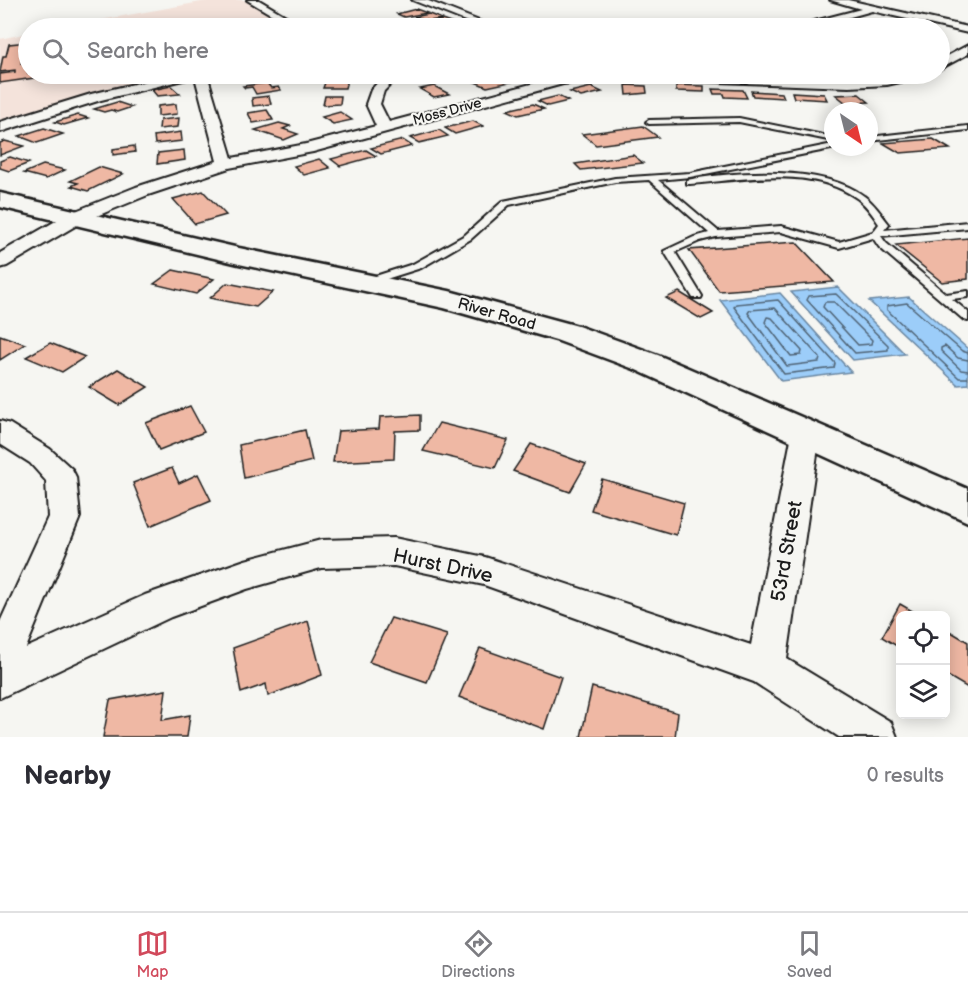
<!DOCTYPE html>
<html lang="en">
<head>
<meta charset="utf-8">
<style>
	body { margin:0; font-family:"Balsamiq Sans",sans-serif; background:#f7f7f7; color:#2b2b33 }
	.controls { position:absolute; right:18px; bottom:18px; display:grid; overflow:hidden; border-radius:9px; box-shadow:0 3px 15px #0003 }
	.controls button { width:54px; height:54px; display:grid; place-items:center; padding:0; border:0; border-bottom:2px solid #e1e1e2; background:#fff; color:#2b2b33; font:30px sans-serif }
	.compass { position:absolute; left:824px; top:102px; width:54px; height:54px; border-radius:50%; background:#fff; box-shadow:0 3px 15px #0003; rotate:145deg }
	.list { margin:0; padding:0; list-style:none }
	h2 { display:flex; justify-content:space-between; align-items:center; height:78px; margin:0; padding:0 24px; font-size:26px }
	h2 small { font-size:20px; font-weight:400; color:#7c7c81 }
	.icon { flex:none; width:33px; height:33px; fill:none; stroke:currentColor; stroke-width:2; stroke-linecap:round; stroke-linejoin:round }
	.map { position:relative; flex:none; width:968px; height:737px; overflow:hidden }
	.search { position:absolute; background:#fff; box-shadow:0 3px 15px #0003; left:18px; right:18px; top:18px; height:66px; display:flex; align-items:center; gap:15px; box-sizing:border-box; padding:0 21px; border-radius:33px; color:#7c7c81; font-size:22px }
	.sheet { height:174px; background:#fff }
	nav { display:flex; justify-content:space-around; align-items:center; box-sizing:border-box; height:84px; border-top:2px solid #e1e1e2; background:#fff; font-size:16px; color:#7c7c81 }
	nav a { display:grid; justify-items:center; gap:3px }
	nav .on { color:#d1495b }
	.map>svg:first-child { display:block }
	.built { fill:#f4e3db }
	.water { fill:#9ccdf9; stroke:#6986a1; stroke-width:1.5 }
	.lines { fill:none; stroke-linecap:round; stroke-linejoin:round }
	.shore { stroke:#4f6374; stroke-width:1.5 }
	.building { fill:#efb8a4; stroke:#1c1c1c; stroke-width:1.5 }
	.service-casing { stroke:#1c1c1c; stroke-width:4 }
	.minor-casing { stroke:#1c1c1c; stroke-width:4 }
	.secondary-casing { stroke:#1c1c1c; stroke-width:5 }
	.service { fill:#f6f6f2; fill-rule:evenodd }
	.minor { fill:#f6f6f2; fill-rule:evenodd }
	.secondary { fill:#f6f6f2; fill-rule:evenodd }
	.labels { text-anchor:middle; stroke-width:4.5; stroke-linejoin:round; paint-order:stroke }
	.far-street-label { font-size:14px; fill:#1c1c1c; stroke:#f6f6f2 }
	.street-label { font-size:16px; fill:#1c1c1c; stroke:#f6f6f2 }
	.near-street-label { font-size:20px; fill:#1c1c1c; stroke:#f6f6f2 }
</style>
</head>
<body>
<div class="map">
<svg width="968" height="737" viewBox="0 0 968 737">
	<rect width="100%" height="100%" fill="#f6f6f2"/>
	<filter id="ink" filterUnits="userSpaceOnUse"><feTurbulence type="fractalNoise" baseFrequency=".0167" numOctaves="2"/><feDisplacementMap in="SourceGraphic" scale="12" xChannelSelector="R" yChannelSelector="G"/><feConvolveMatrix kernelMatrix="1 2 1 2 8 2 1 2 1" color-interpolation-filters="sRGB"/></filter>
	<g filter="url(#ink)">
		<g class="built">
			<path d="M212,0H244L297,28H56Z"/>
			<path d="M28,33V74H187L107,90L43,108L0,124V39Z"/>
		</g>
		<g class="water">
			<path d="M838,287L905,354L853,360L791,292Z"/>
			<path d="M780,293L851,372L781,381L720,300Z"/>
			<path d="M909,297L968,349V384L958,385L869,301Z"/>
		</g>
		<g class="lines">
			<g class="shore">
				<path d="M836,294L888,345V350L855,353L807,300L809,296Z"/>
				<path d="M778,300L835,363L834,368L784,374L734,307L736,304Z"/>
				<path d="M825,302H834L872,340L871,344L858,345L823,307Z"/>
				<path d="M775,308L820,358L819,362L787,366L748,313L750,310Z"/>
				<path d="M767,317L772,318L802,351L801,355L791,356L765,322Z"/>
				<path d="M968,353L962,351L907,303L887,306V310L959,378H968"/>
				<path d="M968,360L958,358L945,346L941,348V351L961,370L968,371"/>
			</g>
		</g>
		<g class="building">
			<path d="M416,9L427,13L404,17L397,14Z"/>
			<path d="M429,14L442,19L429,21L414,17Z"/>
			<path d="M442,20L456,25L445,27L431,22Z"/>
			<path d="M28,42V54L23,55L21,63L28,62V74H41V77L0,83V74L15,72V70L0,72L3,56H6L9,44Z"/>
			<path d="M243,74H275L282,78L253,81Z"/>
			<path d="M319,74H348L350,75L334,78L331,75L323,77Z"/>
			<path d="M430,74H445V78H438L437,82L421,83L422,75Z"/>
			<path d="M503,76L515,81L487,87L475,82Z"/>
			<path d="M326,80H347L345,88H323Z"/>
			<path d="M267,83L271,88L279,87L281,90L256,94L252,87L245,88L243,86Z"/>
			<path d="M626,85L646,86L647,93L627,95Z"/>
			<path d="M676,85L704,86V92L676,91Z"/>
			<path d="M171,86L180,94L157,96L152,90Z"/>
			<path d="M434,86L449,94L434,97L420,89Z"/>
			<path d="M591,87L602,92L581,97L570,92Z"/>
			<path d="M712,89L743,90L747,98L725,97L724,94H714Z"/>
			<path d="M751,91L782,93L784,98L753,96Z"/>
			<path d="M792,92L824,94L827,100L794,98Z"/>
			<path d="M859,94L869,102L846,103L836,95Z"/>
			<path d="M269,96L271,104L253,106L252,98Z"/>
			<path d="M325,96H341L340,104L323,105Z"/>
			<path d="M558,96L568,101L548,106L538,101Z"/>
			<path d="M117,102L132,107L117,112L111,110L104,112L94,109Z"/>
			<path d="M176,104L177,114L158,116V106Z"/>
			<path d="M533,104L544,109L518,115L507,110Z"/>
			<path d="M267,110L273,120L253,123L248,113Z"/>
			<path d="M340,112L352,120L333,124L322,117Z"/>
			<path d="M78,115L88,118L64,125L55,122Z"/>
			<path d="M179,118L178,127L159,129L160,120Z"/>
			<path d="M473,121L483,126L455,134L445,128Z"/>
			<path d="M279,123L290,126L283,129L298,134L284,140L255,130Z"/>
			<path d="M643,126L658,137L596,145L582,134Z"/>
			<path d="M44,128L63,134L37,143L19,136Z"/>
			<path d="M439,130L448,136L419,143L410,138Z"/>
			<path d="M181,132L182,141L155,144L154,136Z"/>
			<path d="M933,139L950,149L900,153L883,143Z"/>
			<path d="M403,140L412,146L381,154L371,148Z"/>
			<path d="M5,141L24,146L0,155V143Z"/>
			<path d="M134,146L135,152L113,155V149Z"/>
			<path d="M184,150L185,160L157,164L158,153Z"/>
			<path d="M366,150L376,156L340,166L331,159Z"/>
			<path d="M633,155L643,163L581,170L575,164Z"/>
			<path d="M10,157L29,163L9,171L0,168V161Z"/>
			<path d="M319,159L330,168L304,175L294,166Z"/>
			<path d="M43,165L65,170L46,179L24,173Z"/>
			<path d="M99,167L123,174L88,191L71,186L78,183L70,181Z"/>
			<path d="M203,191L226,215L195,224L173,199Z"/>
			<path d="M968,238V279L942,282L896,245Z"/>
			<path d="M796,242L834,282L719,291L689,250Z"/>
			<path d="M173,270L214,279L196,294L154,284Z"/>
			<path d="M227,283L273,292L256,307L210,298Z"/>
			<path d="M679,292L713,313L701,319L666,298Z"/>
			<path d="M0,335L25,344L0,360Z"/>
			<path d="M50,343L85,357L62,372L26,357Z"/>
			<path d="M118,369L148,387L119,405L89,387Z"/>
			<path d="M190,406L204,432L159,450L146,423Z"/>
			<path d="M420,415V430L395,431L394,459L333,462L338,431L379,429L380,417Z"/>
			<path d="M439,423L508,440L495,468L423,451Z"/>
			<path d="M305,430L312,461L244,478L239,445Z"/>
			<path d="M531,444L586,464L570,492L513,471Z"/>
			<path d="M172,468L179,483L198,474L211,500L150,526L133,483Z"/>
			<path d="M602,479L684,503L676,535L591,510Z"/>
			<path d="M900,604L921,616H900V648L882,637Z"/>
			<path d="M391,618L447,635L427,682L369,662Z"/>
			<path d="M308,621L322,675L268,696L266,684L241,693L233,648Z"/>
			<path d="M946,629L968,642V688L946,675Z"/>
			<path d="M480,648L561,677L544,729L459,697Z"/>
			<path d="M592,687L678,713L675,737H581Z"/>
			<path d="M166,690L162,720L190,715L187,737H103L110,700Z"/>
		</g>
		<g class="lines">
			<defs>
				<g id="service">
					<path d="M739,118L833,137V141L739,122L649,124L646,122L649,120Z"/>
					<path d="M968,126V130L869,141V137Z"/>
					<path d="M833,144V147L836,148L690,177L658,180L718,231L781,226L839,242L873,232L879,224C873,215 867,206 858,199C812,165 743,180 690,184H687V180C736,171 823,165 864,196C874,203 881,214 889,224L884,230L968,222V228L881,236L886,243L946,294L968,291V297L952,299L968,312V321L964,320L879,247L873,238L839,248L781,232L716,237L700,241L675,252L702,296L701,298H693L664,251L694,237L709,233L649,180L615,182L509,205L471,239L421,268L367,285L362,282L363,280L413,264L465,235L503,201L615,178L690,173Z"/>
				</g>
				<g id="minor">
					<path d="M247,0H259L306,28H294Z"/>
					<path d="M412,0H426L497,28H483Z"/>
					<path d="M830,0H848L968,27V33L872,11L810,28H794L795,26L861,9Z"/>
					<path d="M968,45V54L940,69V60Z"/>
					<path d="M177,74H207L232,158L306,144L376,126L366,104L371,90L380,80L377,74H389L394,81L384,91L380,104L389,122L557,77C585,70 616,74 644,74C712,74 779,78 846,79C872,79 898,71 923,74L922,77L887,85L849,87L613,78L563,84L313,152L229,168L148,195L82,222L7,266L0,268V253L68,214L136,187L217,161L195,77L101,100L0,132V122L91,94Z"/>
					<path d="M0,421L10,424L50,449L72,469L76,477L80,517L26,648L145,595L245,560L321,540L394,538L485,557L751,645L792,434L796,427L806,424L816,427L820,434L787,659L891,722L897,737H839L754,682L484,585L394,566L321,568L247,589L171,617L0,698V622L48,517L46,481L30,463L0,444Z"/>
				</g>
				<path id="secondary" d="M0,193L239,248L449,291L578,326L658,355L968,489V522L634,369L556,340L444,308L239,264L0,207Z"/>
			</defs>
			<use href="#service" class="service-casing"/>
			<use href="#minor" class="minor-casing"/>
			<use href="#secondary" class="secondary-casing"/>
			<use href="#service" class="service"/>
			<use href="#minor" class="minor"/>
			<use href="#secondary" class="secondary"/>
		</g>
	</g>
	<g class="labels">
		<g class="far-street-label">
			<text transform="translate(447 111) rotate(-15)" y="5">Moss Drive</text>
		</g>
		<g class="street-label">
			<text transform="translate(497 313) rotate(16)" y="6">River Road</text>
		</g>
		<g class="near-street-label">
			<text transform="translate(786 551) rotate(-80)" y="7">53rd Street</text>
			<text transform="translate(443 565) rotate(12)" y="7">Hurst Drive</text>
		</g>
	</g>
</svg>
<div class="controls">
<button><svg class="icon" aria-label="locate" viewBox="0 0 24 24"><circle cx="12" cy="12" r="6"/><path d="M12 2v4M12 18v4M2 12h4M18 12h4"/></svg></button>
<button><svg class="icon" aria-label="layers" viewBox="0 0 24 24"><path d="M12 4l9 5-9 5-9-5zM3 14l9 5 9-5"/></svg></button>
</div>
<svg class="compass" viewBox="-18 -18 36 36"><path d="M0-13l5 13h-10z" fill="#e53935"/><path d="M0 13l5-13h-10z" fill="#7c7c81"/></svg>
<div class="search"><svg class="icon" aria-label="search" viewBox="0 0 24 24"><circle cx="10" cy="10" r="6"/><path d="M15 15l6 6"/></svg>Search here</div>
</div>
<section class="sheet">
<h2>Nearby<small>0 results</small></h2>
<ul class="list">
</ul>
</section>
<nav>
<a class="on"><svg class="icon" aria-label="map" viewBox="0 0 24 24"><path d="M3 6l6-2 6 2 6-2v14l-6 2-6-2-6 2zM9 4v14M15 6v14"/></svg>Map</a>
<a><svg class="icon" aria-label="directions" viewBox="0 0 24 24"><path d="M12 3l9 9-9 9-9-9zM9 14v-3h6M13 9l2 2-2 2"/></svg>Directions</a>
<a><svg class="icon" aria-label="saved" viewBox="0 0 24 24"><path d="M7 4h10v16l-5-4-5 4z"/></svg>Saved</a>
</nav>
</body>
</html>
